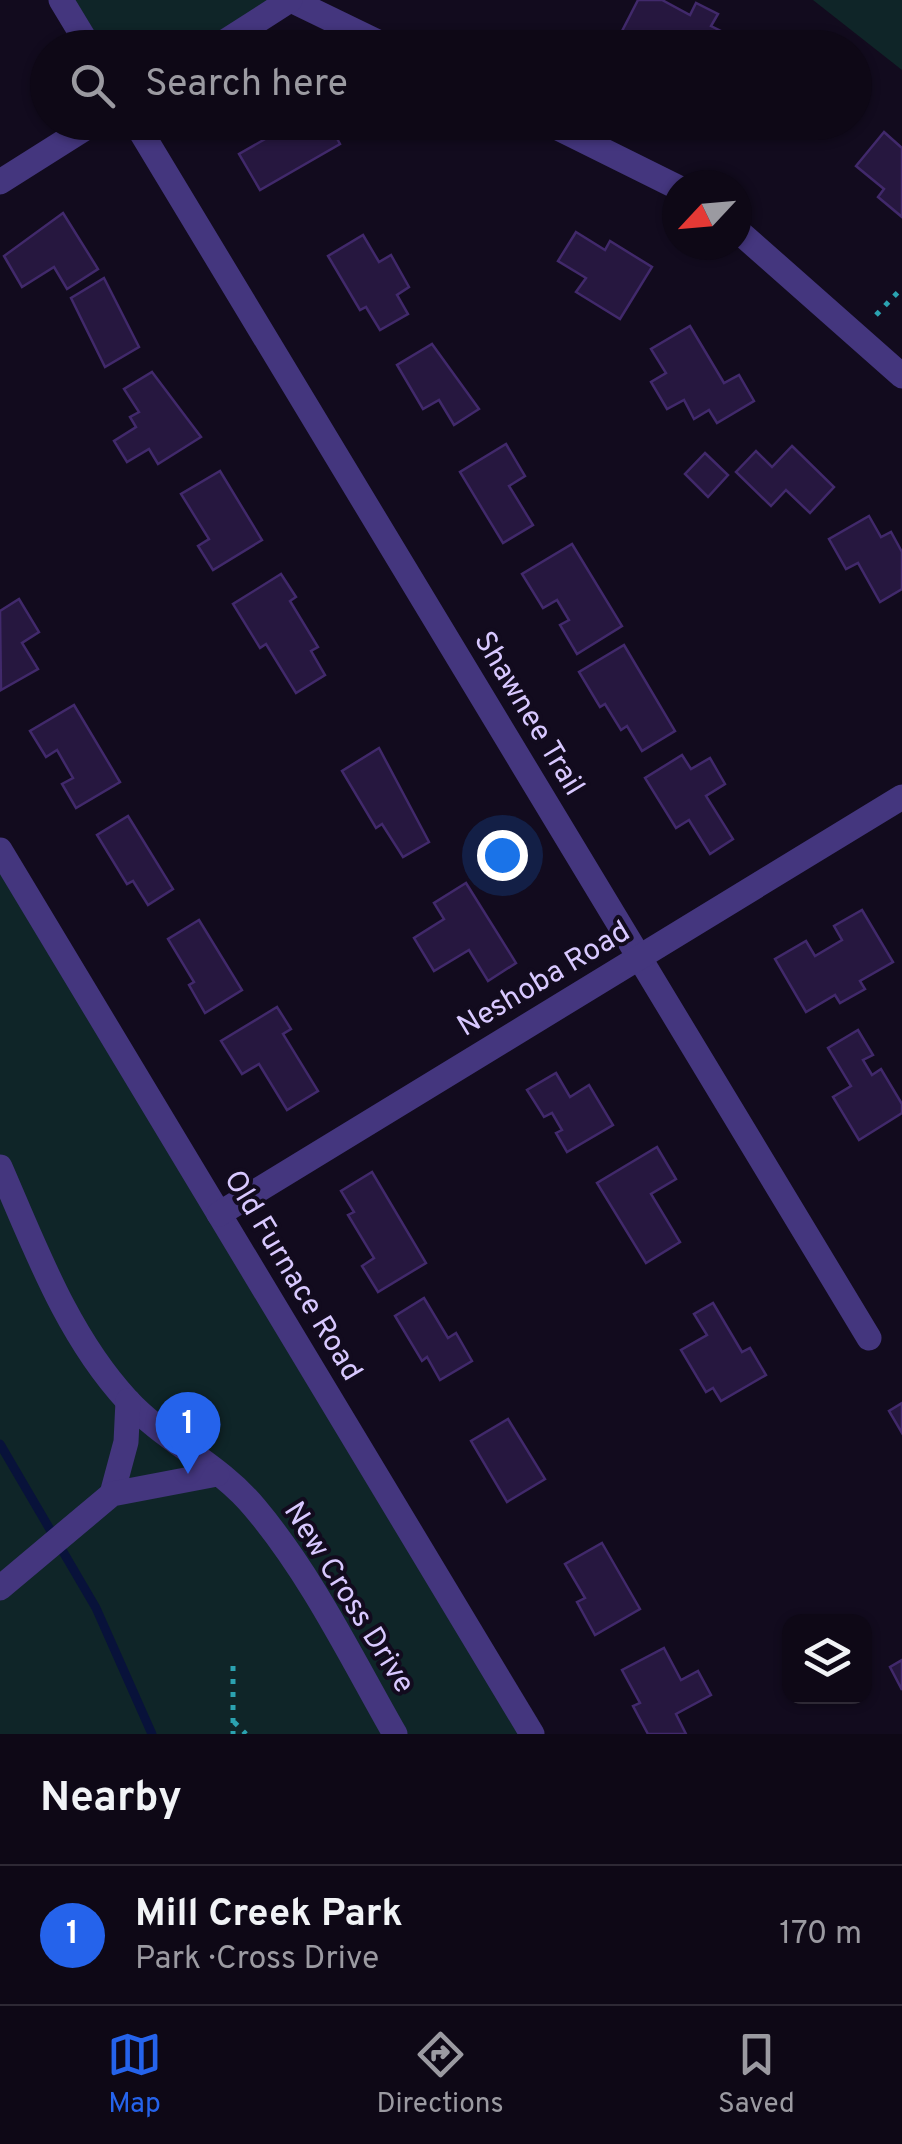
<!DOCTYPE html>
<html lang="en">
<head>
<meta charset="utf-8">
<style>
	body { margin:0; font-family:Overpass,sans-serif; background:#17111f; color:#f1f3f6 }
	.controls { position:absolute; right:30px; bottom:30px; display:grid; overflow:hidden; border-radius:20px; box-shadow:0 2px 8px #0004 }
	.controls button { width:90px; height:90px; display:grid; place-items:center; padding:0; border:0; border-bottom:2px solid #2e2935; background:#0e0816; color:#f1f3f6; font:50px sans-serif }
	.compass { position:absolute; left:662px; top:170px; width:90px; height:90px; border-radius:50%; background:#0e0816; box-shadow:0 2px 8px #0004; rotate:244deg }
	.you { position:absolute; left:502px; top:855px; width:35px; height:35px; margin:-25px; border:8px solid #fff; border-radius:50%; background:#1a73e8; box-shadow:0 0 0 15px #1a73e833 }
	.badge { display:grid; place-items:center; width:65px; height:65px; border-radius:50%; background:#2563eb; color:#fff; font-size:32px; font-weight:700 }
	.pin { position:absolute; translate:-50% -82px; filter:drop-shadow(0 2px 5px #0008) }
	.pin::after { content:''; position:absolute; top:52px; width:35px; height:30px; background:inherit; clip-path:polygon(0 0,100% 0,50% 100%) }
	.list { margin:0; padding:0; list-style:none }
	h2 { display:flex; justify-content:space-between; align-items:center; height:130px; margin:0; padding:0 40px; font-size:42px }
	h2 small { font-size:32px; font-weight:400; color:#9b9aa1 }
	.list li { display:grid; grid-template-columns:65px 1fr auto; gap:30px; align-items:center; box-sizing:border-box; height:140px; padding:0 40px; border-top:2px solid #2e2935 }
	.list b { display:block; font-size:38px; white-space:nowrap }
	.list p { margin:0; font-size:32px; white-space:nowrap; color:#9b9aa1 }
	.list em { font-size:32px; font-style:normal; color:#9b9aa1 }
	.icon { flex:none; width:55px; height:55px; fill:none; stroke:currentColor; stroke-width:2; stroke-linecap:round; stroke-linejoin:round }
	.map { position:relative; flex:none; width:902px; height:1734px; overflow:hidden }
	.search { position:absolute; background:#0e0816; box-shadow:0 2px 8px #0004; left:30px; right:30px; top:30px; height:110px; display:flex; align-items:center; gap:25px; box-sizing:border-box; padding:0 35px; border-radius:55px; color:#9b9aa1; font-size:38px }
	.sheet { height:270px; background:#0e0816 }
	nav { display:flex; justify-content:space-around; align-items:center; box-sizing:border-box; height:140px; border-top:2px solid #2e2935; background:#0e0816; font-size:28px; color:#9b9aa1 }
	nav a { display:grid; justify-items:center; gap:5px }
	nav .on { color:#2563eb }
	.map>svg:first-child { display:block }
	.green { fill:#0f2528 }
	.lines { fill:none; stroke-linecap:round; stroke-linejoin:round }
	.stream { stroke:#08123a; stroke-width:9 }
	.building { fill:#26173f; stroke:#41296b; stroke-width:2.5 }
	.path { stroke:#2ba2b0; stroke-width:5; stroke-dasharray:5 8; stroke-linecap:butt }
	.street { stroke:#44367e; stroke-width:25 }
	.labels { text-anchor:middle; stroke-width:8; stroke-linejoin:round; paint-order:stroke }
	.street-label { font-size:30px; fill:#d8c8ff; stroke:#120b1e }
</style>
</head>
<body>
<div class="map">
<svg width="902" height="1734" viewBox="0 0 902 1734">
	<rect width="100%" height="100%" fill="#120b1e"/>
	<g class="green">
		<path d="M61,0H290L215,48L90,47Z"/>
		<path d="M813,0H902V70Z"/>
		<path d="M0,850L532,1734H0Z"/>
	</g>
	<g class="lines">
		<path class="stream" d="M0,1444L96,1608L152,1734"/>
	</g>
	<g class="building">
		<path d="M638,0H662L690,15L696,3L718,14L711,26L723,32L715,48H644L620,35Z"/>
		<path d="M286,122H328L340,144L260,190L239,154L288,126Z"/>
		<path d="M884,132L902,148V217L878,197L884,189L856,166Z"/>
		<path d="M63,213L98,269L67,289L54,267L22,287L4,256Z"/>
		<path d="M576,232L605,250L610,241L652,267L620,319L576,292L586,278L558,261Z"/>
		<path d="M363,235L379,262L391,255L409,287L397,295L408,314L380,330L366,307L360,310L328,256Z"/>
		<path d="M104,278L139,347L105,367L71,298Z"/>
		<path d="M690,326L724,383L739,375L754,401L717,423L709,410L694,419L684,400L667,409L651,382L666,373L651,349Z"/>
		<path d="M432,344L479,409L454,425L439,400L423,409L397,365Z"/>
		<path d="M152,372L201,437L158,464L149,449L127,462L114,441L136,427L130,417L139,412L124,389Z"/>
		<path d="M506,444L525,476L509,486L533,525L503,543L460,472Z"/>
		<path d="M792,446L834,487L810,513L786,490L771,506L736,472L756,451L772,467Z"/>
		<path d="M705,453L728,475L708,497L685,474Z"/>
		<path d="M220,471L262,540L213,570L198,546L209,539L181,494Z"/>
		<path d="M869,516L881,537L891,532L902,552V589L880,602L858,563L846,569L829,539Z"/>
		<path d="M572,544L622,626L577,654L560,625L569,620L557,600L543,608L522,574Z"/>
		<path d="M281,574L296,597L290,601L318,647L311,651L325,675L296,693L266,644L260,648L233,604Z"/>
		<path d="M19,599L39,632L22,643L38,669L1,690L0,611Z"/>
		<path d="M624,645L675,731L642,751L627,726L621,730L605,704L600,707L579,672Z"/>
		<path d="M74,705L120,782L76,808L62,784L73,778L57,750L46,757L30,731Z"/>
		<path d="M379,748L429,842L403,857L382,824L376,828L342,771Z"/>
		<path d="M682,755L691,769L710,758L725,784L706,796L733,839L710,854L689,820L676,828L645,778Z"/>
		<path d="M128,816L173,889L148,905L133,881L127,884L97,835Z"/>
		<path d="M466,883L516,963L488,981L469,950L434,971L414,938L444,919L434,903Z"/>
		<path d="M862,910L893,962L860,981L865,989L840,1003L835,995L806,1012L775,959L806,941L815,956L842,940L834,926Z"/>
		<path d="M199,920L242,990L205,1013L189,985L194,982L168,939Z"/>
		<path d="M277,1007L291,1029L283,1034L318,1091L287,1110L259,1064L242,1074L221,1041Z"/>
		<path d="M858,1030L873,1055L863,1060L872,1075L881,1069L902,1104V1113L859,1140L833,1097L851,1086L828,1048Z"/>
		<path d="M556,1073L570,1097L589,1085L613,1125L567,1152L556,1133L562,1130L552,1113L544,1117L527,1090Z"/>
		<path d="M657,1147L676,1179L651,1194L680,1242L646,1263L597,1183Z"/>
		<path d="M372,1172L426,1263L378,1292L362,1266L374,1258L348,1215L354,1212L341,1191Z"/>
		<path d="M424,1298L448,1338L456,1333L472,1361L440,1380L427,1357L422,1361L395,1316Z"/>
		<path d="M713,1303L742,1352L750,1348L766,1375L721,1401L713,1388L706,1392L681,1350L707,1335L694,1314Z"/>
		<path d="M902,1403V1433L889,1411Z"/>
		<path d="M508,1419L545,1479L507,1502L471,1441Z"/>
		<path d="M602,1543L640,1609L595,1635L577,1602L585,1598L565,1564Z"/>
		<path d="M664,1648L681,1680L698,1671L711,1695L676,1714L686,1734H648L633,1706L640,1703L622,1670Z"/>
		<path d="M902,1660V1690L890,1667Z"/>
	</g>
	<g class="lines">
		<g class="path">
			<path d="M876,315L902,288"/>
			<path d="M233,1666V1734"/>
			<path d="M234,1722L246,1734"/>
		</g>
		<g class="street">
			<path d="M61,0L90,48"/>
			<path d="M291,0L390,48"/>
			<path d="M215,48L290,0"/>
			<path d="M135,122L869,1338"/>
			<path d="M546,122L677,187"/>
			<path d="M0,182L95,122"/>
			<path d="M737,230L902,376"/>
			<path d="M0,850L532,1734"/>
			<path d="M0,1167C35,1247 67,1335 127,1400C165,1441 220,1465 255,1508C312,1576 351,1657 395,1734"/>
			<path d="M219,1214L902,797"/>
			<path d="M112,1494L126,1442L128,1401"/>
			<path d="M0,1588L112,1494L217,1474"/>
		</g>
	</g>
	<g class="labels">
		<g class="street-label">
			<text transform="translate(530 713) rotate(59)" y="10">Shawnee Trail</text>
			<text transform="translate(543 978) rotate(-31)" y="10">Neshoba Road</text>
			<text transform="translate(294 1275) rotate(59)" y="10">Old Furnace Road</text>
			<text transform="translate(350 1597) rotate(58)" y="10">New Cross Drive</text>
		</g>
	</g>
</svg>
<div class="controls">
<button><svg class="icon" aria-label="layers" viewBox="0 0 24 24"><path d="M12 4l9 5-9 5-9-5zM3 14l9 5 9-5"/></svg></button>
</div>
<svg class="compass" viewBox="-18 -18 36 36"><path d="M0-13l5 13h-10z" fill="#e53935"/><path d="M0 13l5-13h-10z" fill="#9b9aa1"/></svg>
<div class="you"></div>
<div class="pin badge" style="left:188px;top:1474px">1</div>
<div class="search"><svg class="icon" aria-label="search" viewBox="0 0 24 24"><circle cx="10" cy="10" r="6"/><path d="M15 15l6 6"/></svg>Search here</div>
</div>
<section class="sheet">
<h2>Nearby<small></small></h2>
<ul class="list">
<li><span class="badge">1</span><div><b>Mill Creek Park</b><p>Park · Cross Drive</p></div><em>170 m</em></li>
</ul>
</section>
<nav>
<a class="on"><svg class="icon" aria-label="map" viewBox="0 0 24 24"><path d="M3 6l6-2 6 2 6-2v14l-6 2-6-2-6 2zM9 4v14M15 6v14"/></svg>Map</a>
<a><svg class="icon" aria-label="directions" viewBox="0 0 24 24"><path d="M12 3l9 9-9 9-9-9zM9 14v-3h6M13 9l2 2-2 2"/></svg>Directions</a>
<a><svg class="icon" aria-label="saved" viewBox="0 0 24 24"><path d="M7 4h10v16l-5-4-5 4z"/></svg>Saved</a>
</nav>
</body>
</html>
